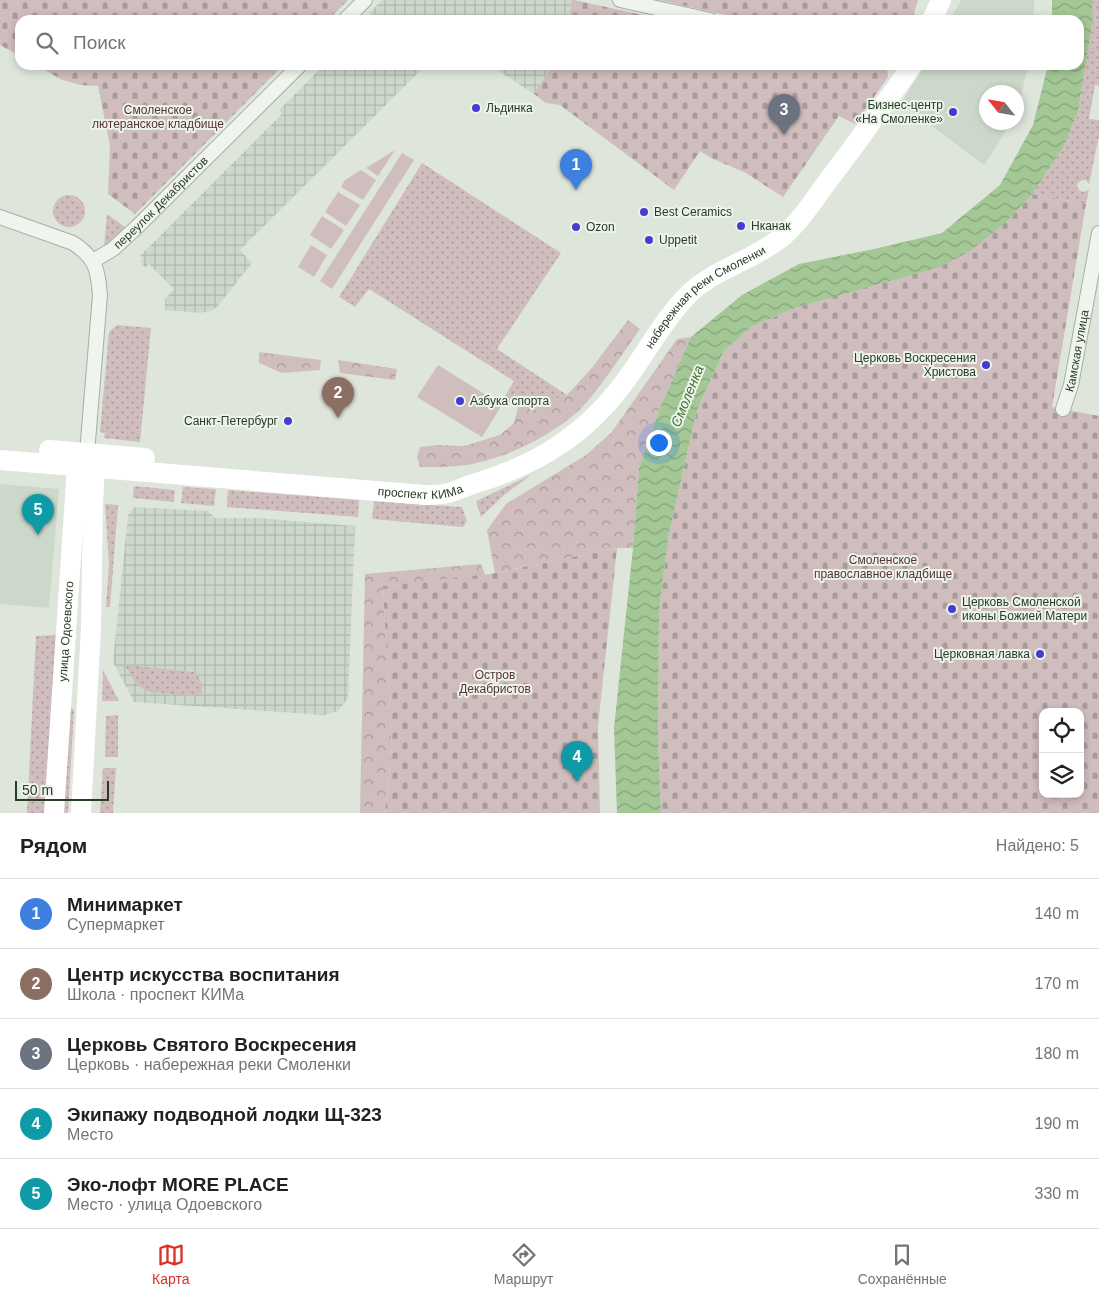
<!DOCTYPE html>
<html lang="ru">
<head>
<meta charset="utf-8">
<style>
	body { margin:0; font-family:Arial,sans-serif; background:#f6f6f6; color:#202124 }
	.controls { position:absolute; right:15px; bottom:15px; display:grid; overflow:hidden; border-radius:10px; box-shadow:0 2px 8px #0003 }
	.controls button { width:45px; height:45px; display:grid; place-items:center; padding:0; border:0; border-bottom:1px solid #e0e0e0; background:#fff; color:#202124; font:25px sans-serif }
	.compass { position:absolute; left:979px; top:85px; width:45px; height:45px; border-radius:50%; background:#fff; box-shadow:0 2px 8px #0003; rotate:301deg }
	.scale { position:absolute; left:15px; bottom:12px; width:94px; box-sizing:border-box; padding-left:5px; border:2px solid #293c25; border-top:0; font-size:14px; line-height:18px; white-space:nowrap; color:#293c25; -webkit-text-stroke:4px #edf4eb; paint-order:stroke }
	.you { position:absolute; left:658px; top:442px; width:18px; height:18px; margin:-12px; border:4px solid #fff; border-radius:50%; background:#1a73e8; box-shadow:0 0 0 8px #1a73e833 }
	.badge { display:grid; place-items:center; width:32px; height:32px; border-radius:50%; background:#d93025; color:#fff; font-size:16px; font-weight:700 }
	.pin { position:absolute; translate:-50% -41px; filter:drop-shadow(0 1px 2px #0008) }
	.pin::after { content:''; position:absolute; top:26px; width:18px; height:15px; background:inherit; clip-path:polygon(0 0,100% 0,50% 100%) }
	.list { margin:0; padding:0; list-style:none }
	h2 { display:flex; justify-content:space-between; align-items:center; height:65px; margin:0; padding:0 20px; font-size:21px }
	h2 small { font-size:16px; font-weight:400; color:#757577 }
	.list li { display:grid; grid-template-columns:32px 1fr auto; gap:15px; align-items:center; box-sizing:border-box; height:70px; padding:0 20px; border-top:1px solid #e0e0e0 }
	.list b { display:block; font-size:19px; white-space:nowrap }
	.list p { margin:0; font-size:16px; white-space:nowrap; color:#757577 }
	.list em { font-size:16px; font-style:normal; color:#757577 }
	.icon { flex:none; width:28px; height:28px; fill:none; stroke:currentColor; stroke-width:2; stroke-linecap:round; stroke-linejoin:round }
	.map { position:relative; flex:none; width:1099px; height:813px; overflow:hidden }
	.search { position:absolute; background:#fff; box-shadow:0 2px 8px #0003; left:15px; right:15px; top:15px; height:55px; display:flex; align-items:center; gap:12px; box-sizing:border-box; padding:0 18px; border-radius:15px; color:#757577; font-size:19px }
	.sheet { height:415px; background:#fff }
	nav { display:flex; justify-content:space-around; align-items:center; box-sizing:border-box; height:70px; border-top:1px solid #e0e0e0; background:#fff; font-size:14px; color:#757577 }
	nav a { display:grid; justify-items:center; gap:2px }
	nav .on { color:#d93025 }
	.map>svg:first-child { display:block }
	.built { fill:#ccd8ca }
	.industrial { fill:url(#industrial-grid) }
	.grass { fill:url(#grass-dots) }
	.forest { fill:url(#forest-crowns) }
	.cemetery { fill:url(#cemetery-stones); fill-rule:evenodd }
	.green { fill:#d0bdbe }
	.water { fill:url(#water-waves) }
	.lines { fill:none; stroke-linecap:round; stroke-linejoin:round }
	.street-casing { stroke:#a4b0a1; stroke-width:16 }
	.street { stroke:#eff5ee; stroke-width:14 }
	.secondary { stroke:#fff; stroke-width:20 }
	.poi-dot { fill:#443dcf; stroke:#edf4eb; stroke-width:2 }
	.labels { text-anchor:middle; stroke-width:4; stroke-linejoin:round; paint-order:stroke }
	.poi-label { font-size:12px; fill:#293c25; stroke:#edf4eb; text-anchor:start }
	.park-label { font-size:12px; fill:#583333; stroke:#edf4eb }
	.street-label { font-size:12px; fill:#293c25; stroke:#edf4eb }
	.water-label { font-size:14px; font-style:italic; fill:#3f702f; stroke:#edf4eb }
</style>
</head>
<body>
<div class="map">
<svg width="1099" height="813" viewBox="0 0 1099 813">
	<defs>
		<pattern id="industrial-grid" width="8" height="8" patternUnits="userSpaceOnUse" patternTransform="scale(1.25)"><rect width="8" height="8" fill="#ccd8ca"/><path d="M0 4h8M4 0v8" fill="none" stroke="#afbaad"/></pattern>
		<pattern id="grass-dots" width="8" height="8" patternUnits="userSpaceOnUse" patternTransform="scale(1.25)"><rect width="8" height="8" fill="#d0bdbe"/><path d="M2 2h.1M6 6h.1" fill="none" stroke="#a99b9a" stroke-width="1.8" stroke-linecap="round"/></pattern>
		<pattern id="forest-crowns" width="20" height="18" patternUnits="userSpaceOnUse" patternTransform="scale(1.25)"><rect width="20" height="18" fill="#d0bdbe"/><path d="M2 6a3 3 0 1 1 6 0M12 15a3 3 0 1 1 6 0" fill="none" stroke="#a99b9a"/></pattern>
		<pattern id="cemetery-stones" width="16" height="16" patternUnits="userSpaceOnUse" patternTransform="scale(1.25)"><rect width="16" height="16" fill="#d0bdbe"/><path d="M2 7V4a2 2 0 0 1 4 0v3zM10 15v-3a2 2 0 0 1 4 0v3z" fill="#a99b9a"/></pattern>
		<pattern id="water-waves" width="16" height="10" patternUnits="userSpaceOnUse" patternTransform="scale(1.25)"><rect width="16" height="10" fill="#a4c796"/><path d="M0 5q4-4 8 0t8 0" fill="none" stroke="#86a37a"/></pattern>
	</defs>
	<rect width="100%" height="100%" fill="#dee6dc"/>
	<g class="built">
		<path d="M961,0H1034V20H950Z"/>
		<path d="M925,65H1029L1017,109L1016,92H986V122L1010,123L1001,139L984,165L901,103Z"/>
		<path d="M0,484L59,489L49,608L0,604Z"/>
	</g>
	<g class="industrial">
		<path d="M382,0H572L568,20H369L373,16L369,13Z"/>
		<path d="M324,65H426L240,250L252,263L217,307L211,311L200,313L165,310V299L174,289L149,264L145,267L140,262L143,259L140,256L282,114L279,110Z"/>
		<path d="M490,65H552L534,94Z"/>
		<path d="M134,507L208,511L215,518H257L355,526L348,698L338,711L324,715L134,702L113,662L128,515Z"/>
	</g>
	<g class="grass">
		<path d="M1092,0H1099V86L1095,85L1089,119L1099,120V136L1089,184L1086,180H1082L1078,183L1077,187L1080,191L1085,192L1089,189L1086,204L1032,194L1065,144L1078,111L1093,19Z"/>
		<path d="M422,163L561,253L497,349L567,395L547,402L518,407L502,401L514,381L369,289L355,307L339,297Z"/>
		<circle cx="69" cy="211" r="16"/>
		<path d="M107,214L125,227L104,247Z"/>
		<path d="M117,325L151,328L140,442L104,438L105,433L100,432L109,332Z"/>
		<path d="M531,475L504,495L481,517L476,501Z"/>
		<path d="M134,486L175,490L174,502L133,498Z"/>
		<path d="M183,487L216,489L214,506L181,503Z"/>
		<path d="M228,490L359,500L358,517L227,507Z"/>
		<path d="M374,501L462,507L467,521L463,527L372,519Z"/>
		<path d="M105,504L118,505L110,607H106L109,564Z"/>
		<path d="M56,635L46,813H27L36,636Z"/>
		<path d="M125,665L194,672C201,678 202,684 202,693L192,696L150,692L143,689L136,684Z"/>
		<path d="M103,670L119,701H102Z"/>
		<path d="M71,708L74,710L68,813H63L70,709Z"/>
		<path d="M118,715V757H105L106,716Z"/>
		<path d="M103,768H116L113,813H100Z"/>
	</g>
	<g class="forest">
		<path d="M628,320L640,329C622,354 606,380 586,403C559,433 506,459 466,465C451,467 436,467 420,467L417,457L420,447L437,445L464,446L500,435L514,423L518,407L547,402L567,395L591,369Z"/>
		<path d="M691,337L660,408L639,468L633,548H617L495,573L487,530L506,504L586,455L611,433L677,339Z"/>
		<path d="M259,352L321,360L320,370L282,373L259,363Z"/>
		<path d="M338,360L397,369L395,380L340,373Z"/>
		<path d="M481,564L485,575L383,586L392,748L385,813H360L365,574Z"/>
	</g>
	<g class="cemetery">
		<path d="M0,0H348L328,20H20V56L0,45Z"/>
		<path d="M572,0H574L666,20H568Z"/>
		<path d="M659,0H918L912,20H748Z"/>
		<path d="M36,65H283L135,214L108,194L110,146L98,86L81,85L62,80Z"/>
		<path d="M552,65H874L887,68L888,77L855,124L839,116L783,197L746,173L709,157L700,151L674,190L560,105L546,103L534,94Z"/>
		<path d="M1032,194L1086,204L1052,407L1099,416V813H661L658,738L659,609L669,533L697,410L724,351L751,327L797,307L857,289L1006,222ZM1043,712H1080V794H1043Z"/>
		<path d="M617,548L598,726L600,813H385L392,748L383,586L490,574Z"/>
	</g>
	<g class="green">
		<path d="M395,150L378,176L366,168Z"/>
		<path d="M402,153L414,160L332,289L320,281Z"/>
		<path d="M361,170L376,180L363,200L341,187L345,180Z"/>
		<path d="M338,192L360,205L346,226L325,212Z"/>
		<path d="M322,216L344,230L331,249L310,235Z"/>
		<path d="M311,245L327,255L314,277L298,267Z"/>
		<path d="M438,365L502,405L482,437L417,397Z"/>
	</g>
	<path class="water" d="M1052,0H1092L1093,19L1078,111L1065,144L1032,194L1006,222L970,251L940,267L797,307L751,327L724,351L697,410L669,533L659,609L658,738L661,813H617L614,728L633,548L639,468L660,408L691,337L742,295L799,264L874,249L942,233L1000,185L1033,125L1048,65H1079V20H1052Z"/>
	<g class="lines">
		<defs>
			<g id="street">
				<path d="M620,0L710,20"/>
				<path d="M345,20L365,0"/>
				<path d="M0,217L73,243C96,258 98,270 100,295L87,453"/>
				<path id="s1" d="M93,261L113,249L138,226L300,65"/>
				<path id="s2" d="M1063,409L1071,385L1099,233"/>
			</g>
		</defs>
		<use href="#street" class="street-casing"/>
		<use href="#street" class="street"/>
		<g class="secondary">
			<path d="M932,20L941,0"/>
			<path d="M49,450L145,458"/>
			<path id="s3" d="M0,460L425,495C433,495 441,495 448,493C456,491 464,487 473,484C537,465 586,435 626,380C646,353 662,322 686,297C712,269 753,261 782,237C801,221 815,198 830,178C847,156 863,134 879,111C890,96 902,81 912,65"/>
			<path id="s4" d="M54,813L77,466L84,456"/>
			<path d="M81,813L91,628L93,503L95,468L89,457"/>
		</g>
	</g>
	<g class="poi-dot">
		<circle cx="476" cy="108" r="5"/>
		<circle cx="953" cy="112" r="5"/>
		<circle cx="644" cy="212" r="5"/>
		<circle cx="741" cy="226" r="5"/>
		<circle cx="576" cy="227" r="5"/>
		<circle cx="649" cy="240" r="5"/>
		<circle cx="986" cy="365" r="5"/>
		<circle cx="460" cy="401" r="5"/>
		<circle cx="288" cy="421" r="5"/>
		<circle cx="952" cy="609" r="5"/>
		<circle cx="1040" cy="654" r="5"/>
	</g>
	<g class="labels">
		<g class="poi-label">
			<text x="943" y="109" text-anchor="end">Бизнес-центр<tspan x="943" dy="14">«На Смоленке»</tspan></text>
			<text x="486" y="112">Льдинка</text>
			<text x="654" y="216">Best Ceramics</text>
			<text x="751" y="230">Нканак</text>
			<text x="586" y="231">Ozon</text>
			<text x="659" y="244">Uppetit</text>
			<text x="976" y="362" text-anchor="end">Церковь Воскресения<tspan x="976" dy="14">Христова</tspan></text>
			<text x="470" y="405">Азбука спорта</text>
			<text x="278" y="425" text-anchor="end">Санкт-Петербург</text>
			<text x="962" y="606">Церковь Смоленской<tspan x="962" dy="14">иконы Божией Матери</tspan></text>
			<text x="1030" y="658" text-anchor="end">Церковная лавка</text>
		</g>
		<g class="park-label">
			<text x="158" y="114">Смоленское<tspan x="158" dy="14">лютеранское кладбище</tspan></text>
			<text x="883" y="564">Смоленское<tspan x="883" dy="14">православное кладбище</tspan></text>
			<text x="495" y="679">Остров<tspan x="495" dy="14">Декабристов</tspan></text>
		</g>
		<g class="street-label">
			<text dy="4" stroke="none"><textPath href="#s1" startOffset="90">переулок Декабристов</textPath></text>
			<text dy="4" stroke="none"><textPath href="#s3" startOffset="782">набережная реки Смоленки</textPath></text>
			<text dy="4" stroke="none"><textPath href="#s2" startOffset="60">Камская улица</textPath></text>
			<text dy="4" stroke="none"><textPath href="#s3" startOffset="422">проспект КИМа</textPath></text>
			<text dy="4" stroke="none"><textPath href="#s4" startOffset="182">улица Одоевского</textPath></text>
		</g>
		<g class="water-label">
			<text transform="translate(687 396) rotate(-68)" y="5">Смоленка</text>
		</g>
	</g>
</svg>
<div class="controls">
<button><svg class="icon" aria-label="locate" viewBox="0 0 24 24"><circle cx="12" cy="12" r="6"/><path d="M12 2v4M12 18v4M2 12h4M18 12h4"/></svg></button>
<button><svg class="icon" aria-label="layers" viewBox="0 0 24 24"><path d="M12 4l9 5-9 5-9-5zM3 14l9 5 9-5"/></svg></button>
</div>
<svg class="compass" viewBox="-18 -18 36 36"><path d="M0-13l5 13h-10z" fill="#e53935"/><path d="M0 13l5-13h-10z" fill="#757577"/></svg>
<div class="scale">50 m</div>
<div class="you"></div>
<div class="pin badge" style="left:576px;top:190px;background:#3f7fe0">1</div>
<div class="pin badge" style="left:338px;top:418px;background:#8d6e63">2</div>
<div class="pin badge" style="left:784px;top:135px;background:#6b7280">3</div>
<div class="pin badge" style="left:577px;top:782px;background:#0f9aa8">4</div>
<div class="pin badge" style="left:38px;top:535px;background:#0f9aa8">5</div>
<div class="search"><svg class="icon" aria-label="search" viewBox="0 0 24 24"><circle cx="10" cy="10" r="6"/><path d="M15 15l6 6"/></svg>Поиск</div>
</div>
<section class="sheet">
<h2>Рядом<small>Найдено: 5</small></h2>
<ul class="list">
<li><span class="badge" style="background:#3f7fe0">1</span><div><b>Минимаркет</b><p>Супермаркет</p></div><em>140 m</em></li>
<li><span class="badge" style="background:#8d6e63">2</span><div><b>Центр искусства воспитания</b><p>Школа · проспект КИМа</p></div><em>170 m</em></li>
<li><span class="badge" style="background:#6b7280">3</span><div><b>Церковь Святого Воскресения</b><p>Церковь · набережная реки Смоленки</p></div><em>180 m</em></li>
<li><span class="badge" style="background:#0f9aa8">4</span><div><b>Экипажу подводной лодки Щ-323</b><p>Место</p></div><em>190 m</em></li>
<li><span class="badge" style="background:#0f9aa8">5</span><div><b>Эко-лофт MORE PLACE</b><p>Место · улица Одоевского</p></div><em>330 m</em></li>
</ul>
</section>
<nav>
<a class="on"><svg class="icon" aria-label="map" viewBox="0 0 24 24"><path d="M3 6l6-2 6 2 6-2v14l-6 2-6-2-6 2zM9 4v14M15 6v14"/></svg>Карта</a>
<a><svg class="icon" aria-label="directions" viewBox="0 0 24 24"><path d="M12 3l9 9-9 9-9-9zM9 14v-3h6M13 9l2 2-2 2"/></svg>Маршрут</a>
<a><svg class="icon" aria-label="saved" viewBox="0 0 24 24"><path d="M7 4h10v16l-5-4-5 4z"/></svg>Сохранённые</a>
</nav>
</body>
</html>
